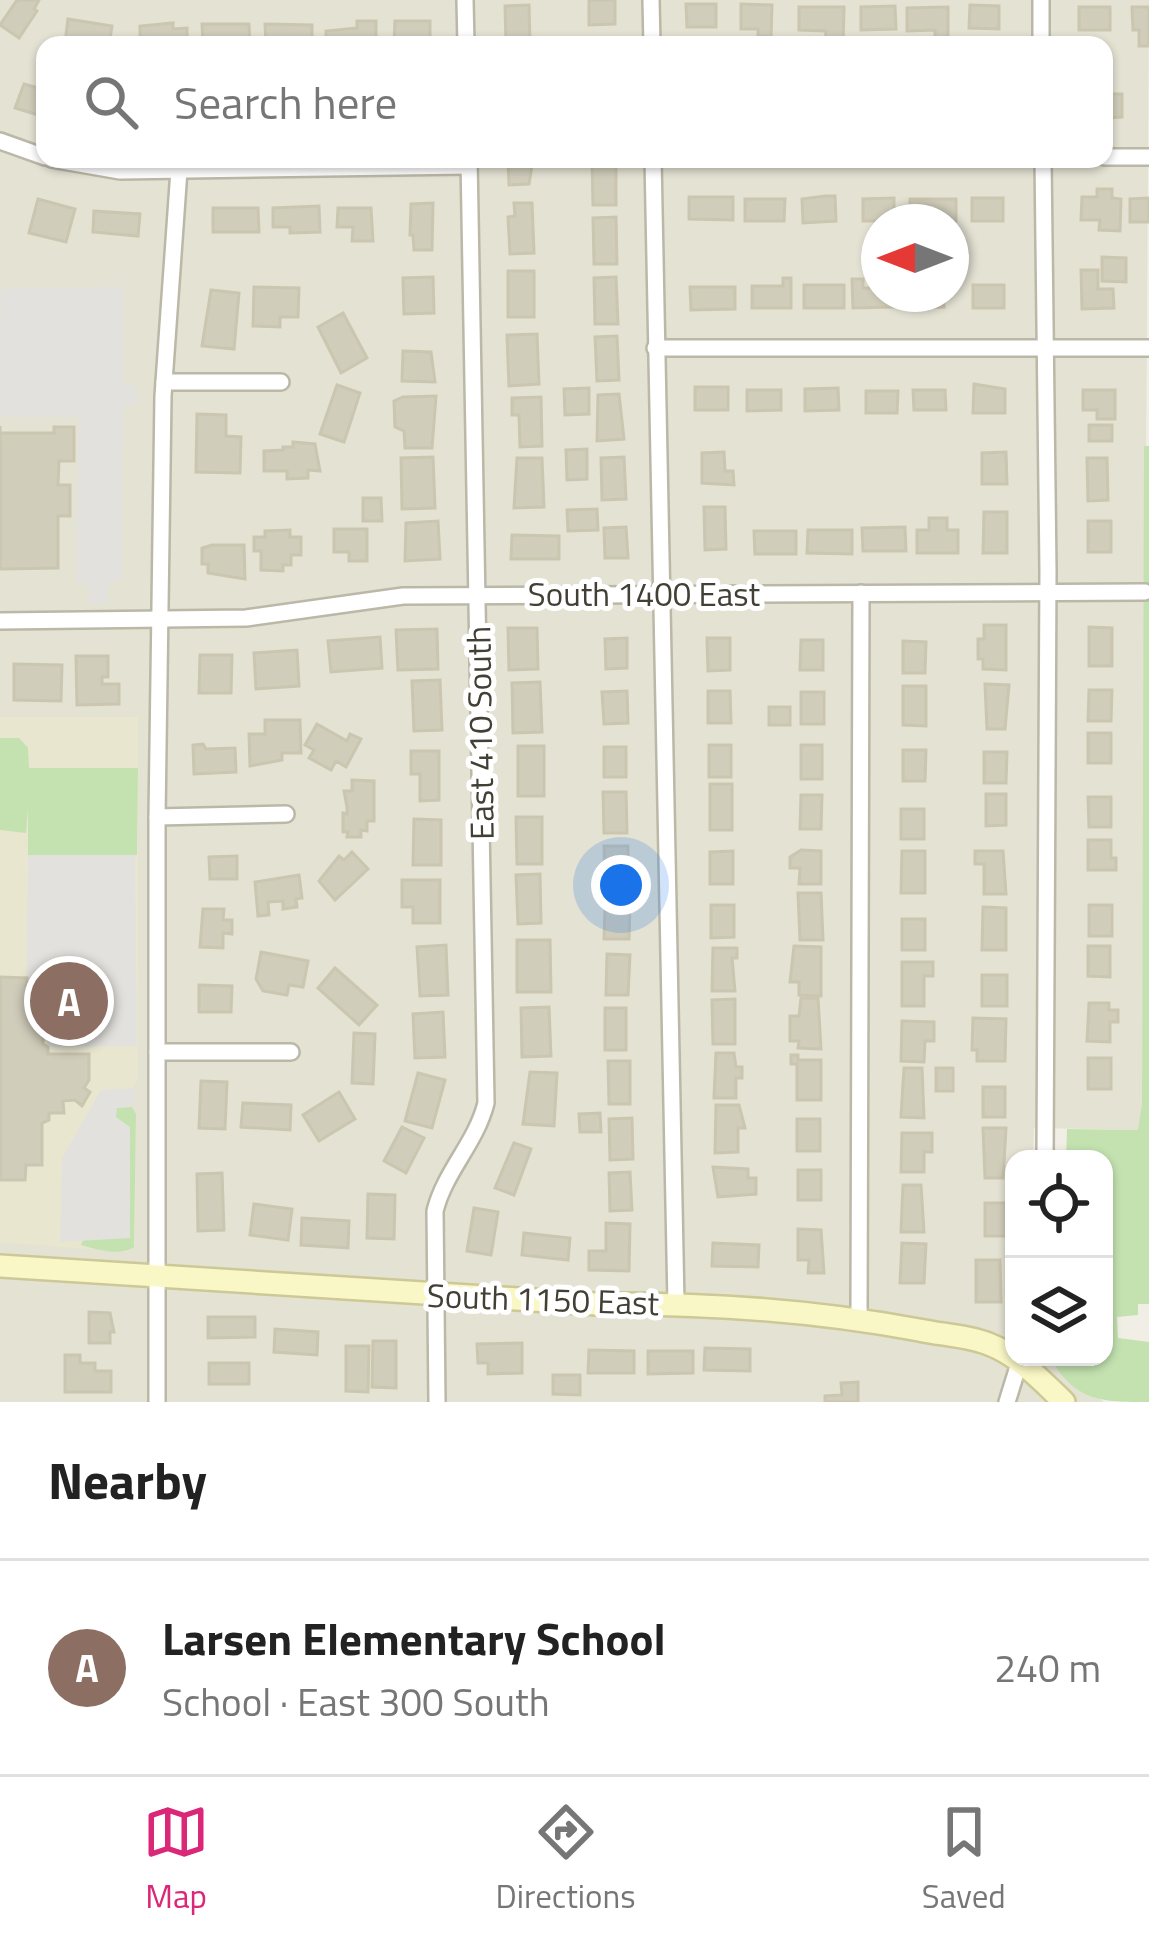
<!DOCTYPE html>
<html lang="en">
<head>
<meta charset="utf-8">
<style>
	body { margin:0; font-family:"Titillium Web",sans-serif; background:#f6f6f6; color:#222 }
	.controls { position:absolute; right:36px; bottom:36px; display:grid; overflow:hidden; border-radius:24px; box-shadow:0 3px 9px #0004 }
	.controls button { width:108px; height:108px; display:grid; place-items:center; padding:0; border:0; border-bottom:3px solid #e0e0e0; background:#fff; color:#222; font:60px sans-serif }
	.compass { position:absolute; left:861px; top:204px; width:108px; height:108px; border-radius:50%; background:#fff; box-shadow:0 3px 9px #0004; rotate:270deg }
	.you { position:absolute; left:621px; top:885px; width:42px; height:42px; margin:-30px; border:9px solid #fff; border-radius:50%; background:#1a73e8; box-shadow:0 0 0 18px #1a73e833 }
	.badge { display:grid; place-items:center; width:78px; height:78px; border-radius:50%; background:#db2777; color:#fff; font-size:39px; font-weight:700 }
	.pin { position:absolute; translate:-50% -50%; border:6px solid #fff; box-shadow:0 3px 12px #0006 }
	.list { margin:0; padding:0; list-style:none }
	h2 { display:flex; justify-content:space-between; align-items:center; height:156px; margin:0; padding:0 48px; font-size:51px }
	h2 small { font-size:39px; font-weight:400; color:#767676 }
	.list li { display:grid; grid-template-columns:78px 1fr auto; gap:36px; align-items:center; box-sizing:border-box; height:216px; padding:0 48px; border-top:3px solid #e0e0e0 }
	.list b { display:block; font-size:45px; white-space:nowrap }
	.list p { margin:0; font-size:39px; white-space:nowrap; color:#767676 }
	.list em { font-size:39px; font-style:normal; color:#767676 }
	.icon { flex:none; width:66px; height:66px; fill:none; stroke:currentColor; stroke-width:2; stroke-linecap:round; stroke-linejoin:round }
	.map { position:relative; flex:none; width:1149px; height:1402px; overflow:hidden }
	.search { position:absolute; background:#fff; box-shadow:0 3px 9px #0004; left:36px; right:36px; top:36px; height:132px; display:flex; align-items:center; gap:30px; box-sizing:border-box; padding:0 42px; border-radius:24px; color:#767676; font-size:45px }
	.sheet { height:372px; background:#fff }
	nav { display:flex; justify-content:space-around; align-items:center; box-sizing:border-box; height:168px; border-top:3px solid #e0e0e0; background:#fff; font-size:33px; color:#767676 }
	nav a { display:grid; justify-items:center; gap:6px }
	nav .on { color:#db2777 }
	.map>svg:first-child { display:block }
	.residential { fill:#e4e2d3; fill-rule:evenodd }
	.education { fill:#e9e6d0 }
	.green { fill:#c3e2b0 }
	.parking { fill:#e2e1dd }
	.building { fill:#d1cdbb; stroke:#cbc6af; stroke-width:3 }
	.lines { fill:none; stroke-linecap:round; stroke-linejoin:round }
	.street-casing { stroke:#bbb8a8; stroke-width:20 }
	.secondary-casing { stroke:#cdc997; stroke-width:26 }
	.street { stroke:#fff; stroke-width:15 }
	.secondary { stroke:#faf7c6; stroke-width:21 }
	.labels { text-anchor:middle; stroke-width:10; stroke-linejoin:round; paint-order:stroke }
	.street-label { font-size:33px; fill:#424035; stroke:#fff }
</style>
</head>
<body>
<div class="map">
<svg width="1149" height="1402" viewBox="0 0 1149 1402">
	<rect width="100%" height="100%" fill="#f1efe5"/>
	<path class="residential" d="M0,0H1149L1142,1104L1139,1130L1034,1128L1033,1159H1014V1357H1044L1104,1402H0ZM45,45H1104V159H45ZM879,222H951V294H879Z"/>
	<path class="education" d="M0,717H138V1080L132,1089L131,1111L136,1114L135,1244L127,1252L0,1242Z"/>
	<g class="green">
		<path d="M1144,446H1149V1304H1138V1315L1117,1317L1118,1338L1149,1342V1402C1103,1402 1074,1402 1050,1357H1104V1159H1066L1067,1129L1138,1130L1142,1104Z"/>
		<path d="M0,738H19L28,748L29,768H138L137,855H28V809L26,833L0,830Z"/>
		<path d="M132,1107L136,1114L134,1247C120,1257 95,1249 81,1245L130,1127L116,1119V1108Z"/>
	</g>
	<g class="parking">
		<path d="M123,287V385L137,386V405L123,406L121,580L108,584V603L89,604V584L76,582L79,417H0L1,289Z"/>
		<path d="M28,855H135L137,1046L48,1047V1005L26,1003Z"/>
		<path d="M134,1088V1106L117,1108L116,1117L130,1127V1238L60,1242L62,1158L101,1090Z"/>
	</g>
	<g class="building">
		<path d="M17,0H39L34,9L37,11L19,38L0,25Z"/>
		<path d="M589,0H615V24L589,25Z"/>
		<path d="M686,4H716V27H687Z"/>
		<path d="M741,4L772,5L771,37L758,36V29H741Z"/>
		<path d="M529,5L530,45H506L505,6Z"/>
		<path d="M970,5L999,6V29L969,28Z"/>
		<path d="M895,6L896,29L861,30V7Z"/>
		<path d="M799,7H844L843,45H825L826,31L799,30Z"/>
		<path d="M948,7V38H935V30L907,31V8Z"/>
		<rect x="1079" y="7" width="31" height="23"/>
		<path d="M1132,7H1149V46H1139V30H1133Z"/>
		<path d="M68,19L112,26L109,45L65,43Z"/>
		<path d="M357,21H376V40H359V45H326V31L357,28Z"/>
		<path d="M395,21H430V45L394,44Z"/>
		<path d="M173,23V29L187,28V45H140V26Z"/>
		<path d="M202,24H249L250,43L203,45Z"/>
		<path d="M265,24L312,25V43L266,45Z"/>
		<path d="M24,84L45,90V117L15,108Z"/>
		<path d="M1104,94H1122V117L1104,118Z"/>
		<path d="M508,159H533L529,184L509,185Z"/>
		<path d="M592,159H616V205H593Z"/>
		<path d="M1097,189H1112V198L1121,199L1120,231L1099,230L1100,220H1081L1082,197H1097Z"/>
		<path d="M825,196H835L836,221L803,223L802,199Z"/>
		<path d="M689,197H733V220L689,219Z"/>
		<path d="M894,198V221H863V199Z"/>
		<rect x="972" y="198" width="31" height="23"/>
		<path d="M1149,198V222H1130V199Z"/>
		<path d="M38,199L75,209L66,242L29,233Z"/>
		<path d="M745,199H785L784,221H745Z"/>
		<rect x="910" y="199" width="46" height="22"/>
		<path d="M433,203L432,250H414L413,235H410L411,204Z"/>
		<path d="M514,203H532L534,253L510,254L508,217L515,216Z"/>
		<path d="M319,206L320,232L290,233V227H273V208Z"/>
		<path d="M213,208H258L259,232H213Z"/>
		<path d="M338,208H371L373,241H352L353,227H337Z"/>
		<path d="M94,211L140,214L138,236L93,232Z"/>
		<path d="M616,217L617,264H594L593,218Z"/>
		<path d="M1102,257L1126,258V282L1102,281Z"/>
		<path d="M1081,270H1098V289H1113L1114,308L1082,309Z"/>
		<rect x="508" y="271" width="26" height="46"/>
		<path d="M433,277L434,313L404,314L403,278Z"/>
		<path d="M616,277L618,324H595L594,278Z"/>
		<path d="M783,278H791V308H752V286H783Z"/>
		<path d="M852,279H863V288H879V294H894V307L853,308Z"/>
		<rect x="804" y="285" width="40" height="23"/>
		<rect x="973" y="285" width="31" height="23"/>
		<path d="M254,287L299,288L298,317H280V327L253,326Z"/>
		<path d="M690,287H735V309L691,310Z"/>
		<path d="M211,290L239,293L234,349L202,346Z"/>
		<path d="M911,294H943L944,307L912,308Z"/>
		<path d="M343,313L367,358L341,373L318,327Z"/>
		<path d="M537,334L539,384L509,386L507,335Z"/>
		<path d="M617,336L619,380L597,381L595,337Z"/>
		<path d="M403,351L431,352L435,382L402,381Z"/>
		<path d="M974,384L1005,389V413H973Z"/>
		<path d="M337,385L360,393L344,442L320,434Z"/>
		<rect x="695" y="387" width="33" height="23"/>
		<path d="M589,388V414L565,415L564,389Z"/>
		<path d="M838,388L839,410L805,411V389Z"/>
		<path d="M747,390H781V410L747,411Z"/>
		<path d="M913,390H945L946,410H914Z"/>
		<path d="M1083,390H1115V419H1097V410H1083Z"/>
		<path d="M866,391H898L897,413H866Z"/>
		<path d="M619,394L624,439L597,441L598,395Z"/>
		<path d="M436,396L432,448H405L404,431L395,427L394,401L403,397Z"/>
		<path d="M541,397L542,446L520,447L519,415H512V398Z"/>
		<path d="M197,414L226,415V436L241,437L240,473L196,472Z"/>
		<rect x="1089" y="425" width="23" height="16"/>
		<path d="M0,426V433H54V427H74V461H59L58,485H70V516H58V568L0,569Z"/>
		<path d="M293,442L315,444L320,471L308,470V478L287,479V471H264V451L283,450V447H293Z"/>
		<path d="M587,449V479L567,480L566,450Z"/>
		<path d="M724,452L725,471H733L734,485L702,483V453Z"/>
		<path d="M1006,452L1007,484H982V453Z"/>
		<path d="M433,457L435,508L402,509L401,458Z"/>
		<path d="M624,457L626,499L602,500L601,458Z"/>
		<path d="M517,458H542L544,507L514,508Z"/>
		<path d="M1087,458H1107L1108,500L1088,501Z"/>
		<path d="M363,498H381L382,521H363Z"/>
		<path d="M704,507H725L726,549L705,550Z"/>
		<path d="M597,509L598,530L568,531L567,510Z"/>
		<path d="M984,512H1007V553H983Z"/>
		<path d="M929,518H947V530H958V553H917V530H929Z"/>
		<path d="M438,521L440,559L405,561L406,523Z"/>
		<rect x="1088" y="521" width="23" height="31"/>
		<path d="M626,527L628,558H605L604,528Z"/>
		<path d="M905,527L906,551H863L862,528Z"/>
		<path d="M334,529H367V561H349V552H334Z"/>
		<path d="M290,530V537H301V555H291V565H283V571L261,570V551H254V537H265V531Z"/>
		<path d="M808,530H852V554L807,553Z"/>
		<path d="M754,531H796V554H755Z"/>
		<path d="M512,535L559,536V559H511Z"/>
		<path d="M212,545H244L245,579L208,573V564H202V548Z"/>
		<path d="M984,625H1006V670L983,669V659H978V639H984Z"/>
		<path d="M1089,627L1112,628V666H1089Z"/>
		<path d="M508,628H537L538,669L509,670Z"/>
		<path d="M437,629L438,669L398,670L396,630Z"/>
		<path d="M380,637L382,668L331,672L328,641Z"/>
		<path d="M627,638V668L606,669L605,639Z"/>
		<path d="M707,638H730V670L708,671Z"/>
		<path d="M801,640H823V670H800Z"/>
		<path d="M903,641L926,642L925,673H903Z"/>
		<path d="M297,650L299,686L256,689L254,653Z"/>
		<path d="M200,655H232L231,693H199Z"/>
		<path d="M76,656H108V677H102V684H119V704L77,705Z"/>
		<path d="M14,664L62,665L61,701L14,700Z"/>
		<path d="M440,680L442,730L414,731L412,681Z"/>
		<path d="M540,682L542,732L513,733L512,683Z"/>
		<path d="M985,684L1009,685L1005,729H987Z"/>
		<path d="M903,686H926V726L903,725Z"/>
		<path d="M1089,690H1112L1111,721H1088Z"/>
		<path d="M627,691L628,723L604,724L602,692Z"/>
		<path d="M708,691H730L731,723H708Z"/>
		<rect x="801" y="692" width="23" height="32"/>
		<rect x="769" y="707" width="21" height="18"/>
		<path d="M265,720H300L301,753H282V760L250,766L249,734H265Z"/>
		<path d="M317,724L347,741L350,734L361,739L346,767L336,761L331,770L309,758L314,750L305,745Z"/>
		<rect x="1088" y="733" width="23" height="30"/>
		<path d="M203,744L206,749L235,748L236,772L194,774L193,745Z"/>
		<rect x="709" y="745" width="22" height="32"/>
		<rect x="801" y="745" width="21" height="34"/>
		<rect x="518" y="746" width="26" height="50"/>
		<rect x="604" y="747" width="22" height="30"/>
		<path d="M903,750H926L925,781H903Z"/>
		<path d="M411,751H439V800L420,801V774H411Z"/>
		<path d="M984,752H1007L1006,783H984Z"/>
		<path d="M352,780L374,781V821H367V831L361,830V837H347L348,832H343V813L347,814V807L344,791H352Z"/>
		<rect x="710" y="784" width="22" height="46"/>
		<path d="M603,792H626L627,833H604Z"/>
		<path d="M986,794H1006V825L986,826Z"/>
		<path d="M801,795H822L821,829H800Z"/>
		<path d="M1088,797H1111V827H1089Z"/>
		<rect x="901" y="809" width="23" height="30"/>
		<path d="M516,817H542V864H517Z"/>
		<path d="M414,819L441,820V865H413Z"/>
		<path d="M1088,840H1111V858H1116V870H1088Z"/>
		<path d="M604,846H628V887H605Z"/>
		<path d="M801,850L821,851V884H799L800,868H790V857Z"/>
		<path d="M733,851V884H710V852Z"/>
		<path d="M902,851H925V893H901Z"/>
		<path d="M975,851H1003L1006,894H984V864H975Z"/>
		<path d="M352,852L368,869L335,900L319,881L339,856L344,860Z"/>
		<path d="M237,856V879H210L209,857Z"/>
		<path d="M540,874L541,923L518,924L516,875Z"/>
		<path d="M299,875L302,898L296,899L297,907L283,909V901L268,902L269,915L258,916L255,882Z"/>
		<path d="M402,880H440V923H413V907H402Z"/>
		<path d="M798,893H821L823,940H800Z"/>
		<path d="M711,905H734V937L711,938Z"/>
		<rect x="1089" y="905" width="23" height="31"/>
		<path d="M605,907H630L629,939H604Z"/>
		<path d="M983,907L1006,908V950H982Z"/>
		<path d="M203,909H224L223,920H232V934L223,933V948L200,947Z"/>
		<rect x="902" y="919" width="23" height="31"/>
		<path d="M517,940H550L551,992H517Z"/>
		<path d="M446,945L448,995L420,996L417,947Z"/>
		<path d="M794,946L821,947V996L799,995V982H790Z"/>
		<path d="M1088,946H1110V977L1088,976Z"/>
		<path d="M713,948H737V958H732L735,991H712Z"/>
		<path d="M261,952L308,961L303,987L289,985L287,995L263,991L256,979Z"/>
		<path d="M607,954L630,955L628,995H606Z"/>
		<path d="M902,962H933V976H924V1006H902Z"/>
		<path d="M335,968L377,1005L359,1025L318,988Z"/>
		<rect x="982" y="975" width="25" height="31"/>
		<path d="M0,977L27,978L26,1003H43V1044L48,1047V1054H89V1080L84,1088L90,1092L82,1106L75,1100L63,1101L64,1113H49V1120L42,1123V1165H26L25,1180H0Z"/>
		<path d="M199,985L232,986L231,1012H199Z"/>
		<path d="M801,998H818L821,1049L798,1048L799,1041H790V1016H799Z"/>
		<path d="M735,999V1044H713L712,1000Z"/>
		<path d="M1089,1003H1109V1010H1118V1022H1110V1042L1087,1041Z"/>
		<path d="M549,1007L551,1056L522,1057L521,1008Z"/>
		<rect x="605" y="1008" width="21" height="42"/>
		<path d="M443,1012L445,1057L415,1058L413,1014Z"/>
		<path d="M973,1018L1006,1019L1005,1061H977V1050H972Z"/>
		<path d="M902,1021L934,1022V1041H925L924,1062L901,1061Z"/>
		<path d="M354,1033L375,1034L373,1084L352,1083Z"/>
		<path d="M716,1053H734L736,1067H742V1078H736V1098H714Z"/>
		<path d="M791,1055H798V1060H821V1100H797V1064H791Z"/>
		<rect x="1088" y="1058" width="23" height="31"/>
		<path d="M608,1061H630V1104H609Z"/>
		<path d="M904,1068H922L924,1118L901,1117Z"/>
		<rect x="936" y="1068" width="17" height="23"/>
		<path d="M530,1072L557,1073L554,1126L523,1124Z"/>
		<path d="M418,1073L445,1080L432,1128L405,1121Z"/>
		<path d="M201,1081L227,1082L225,1129L199,1128Z"/>
		<rect x="983" y="1087" width="22" height="30"/>
		<path d="M339,1092L355,1119L319,1141L303,1115Z"/>
		<path d="M243,1103L291,1105L290,1130L241,1127Z"/>
		<path d="M716,1105H739L745,1128H738V1152L715,1153Z"/>
		<path d="M600,1113L601,1132H580L579,1114Z"/>
		<path d="M632,1118L633,1159L610,1160L609,1119Z"/>
		<rect x="797" y="1119" width="23" height="32"/>
		<path d="M402,1127L424,1138L406,1173L384,1161Z"/>
		<path d="M983,1128H1006L1003,1178H985Z"/>
		<path d="M902,1133H932V1152H924V1172H901Z"/>
		<path d="M514,1143L531,1149L514,1195L495,1188Z"/>
		<path d="M713,1167L748,1169V1178H756V1194L718,1197Z"/>
		<rect x="798" y="1170" width="23" height="30"/>
		<path d="M630,1172L632,1210L610,1211L609,1173Z"/>
		<path d="M222,1173L224,1230L198,1231L197,1174Z"/>
		<path d="M903,1185H921L924,1232H901Z"/>
		<path d="M368,1194L395,1195L394,1239L367,1238Z"/>
		<rect x="985" y="1203" width="21" height="33"/>
		<path d="M254,1204L292,1209L288,1240L250,1235Z"/>
		<path d="M474,1208L498,1212L491,1255L467,1251Z"/>
		<path d="M302,1218L349,1221L348,1248L301,1245Z"/>
		<path d="M606,1223L630,1224L629,1271L589,1270V1251H606Z"/>
		<path d="M798,1229L821,1230L824,1273H808L809,1260H798Z"/>
		<path d="M524,1233L570,1238L568,1260L522,1255Z"/>
		<path d="M713,1243L759,1245L758,1267L712,1266Z"/>
		<path d="M902,1243L926,1244L924,1283H900Z"/>
		<path d="M976,1260H1000L1001,1302H976Z"/>
		<path d="M89,1312L110,1313L114,1332H110V1343H89Z"/>
		<path d="M208,1317H255V1337L208,1338Z"/>
		<path d="M275,1329L318,1332L317,1355L274,1352Z"/>
		<path d="M373,1341H396V1388L372,1387Z"/>
		<path d="M522,1343V1373L488,1374V1363H478L477,1344Z"/>
		<path d="M346,1346H369L368,1392L346,1391Z"/>
		<path d="M705,1348L750,1349V1371L704,1370Z"/>
		<path d="M589,1350L634,1351V1373H588Z"/>
		<path d="M648,1351H693V1373L648,1374Z"/>
		<path d="M65,1355H80V1363H95V1371H111V1392H65Z"/>
		<rect x="209" y="1363" width="40" height="21"/>
		<path d="M553,1375H580V1395L553,1394Z"/>
		<path d="M858,1382V1402H825V1396L842,1395L841,1383Z"/>
	</g>
	<g class="lines">
		<defs>
			<g id="street">
				<path d="M465,0L466,45"/>
				<path d="M651,0L652,45"/>
				<path d="M1041,0V45"/>
				<path d="M0,141L45,157"/>
				<path d="M1104,157H1149"/>
				<path d="M51,159L120,171L469,166"/>
				<path d="M653,159L676,1304"/>
				<path d="M1043,159L1048,571L1045,1159"/>
				<path d="M655,348H1149"/>
				<path d="M164,382H281"/>
				<path d="M0,621L246,618L403,596L1145,592"/>
				<path d="M157,817L286,814"/>
				<path d="M157,1052H291"/>
				<path d="M859,1319L861,593"/>
				<path d="M157,1402V817L163,396L179,170"/>
				<path d="M437,1402L435,1211C445,1171 476,1143 486,1103L469,159"/>
				<path d="M1007,1402L1021,1357"/>
			</g>
			<path id="secondary" d="M0,1266L596,1304C705,1303 812,1310 919,1330C942,1335 970,1336 991,1345C1019,1356 1042,1381 1064,1402"/>
		</defs>
		<use href="#street" class="street-casing"/>
		<use href="#secondary" class="secondary-casing"/>
		<use href="#street" class="street"/>
		<use href="#secondary" class="secondary"/>
	</g>
	<g class="labels">
		<g class="street-label">
			<text x="644" y="606">South 1400 East</text>
			<text transform="translate(480 733) rotate(-91)" y="12">East 410 South</text>
			<text transform="translate(543 1299) rotate(2)" y="12">South 1150 East</text>
		</g>
	</g>
</svg>
<div class="controls">
<button><svg class="icon" aria-label="locate" viewBox="0 0 24 24"><circle cx="12" cy="12" r="6"/><path d="M12 2v4M12 18v4M2 12h4M18 12h4"/></svg></button>
<button><svg class="icon" aria-label="layers" viewBox="0 0 24 24"><path d="M12 4l9 5-9 5-9-5zM3 14l9 5 9-5"/></svg></button>
</div>
<svg class="compass" viewBox="-18 -18 36 36"><path d="M0-13l5 13h-10z" fill="#e53935"/><path d="M0 13l5-13h-10z" fill="#767676"/></svg>
<div class="you"></div>
<div class="pin badge" style="left:69px;top:1001px;background:#8d6e63">A</div>
<div class="search"><svg class="icon" aria-label="search" viewBox="0 0 24 24"><circle cx="10" cy="10" r="6"/><path d="M15 15l6 6"/></svg>Search here</div>
</div>
<section class="sheet">
<h2>Nearby<small></small></h2>
<ul class="list">
<li><span class="badge" style="background:#8d6e63">A</span><div><b>Larsen Elementary School</b><p>School · East 300 South</p></div><em>240 m</em></li>
</ul>
</section>
<nav>
<a class="on"><svg class="icon" aria-label="map" viewBox="0 0 24 24"><path d="M3 6l6-2 6 2 6-2v14l-6 2-6-2-6 2zM9 4v14M15 6v14"/></svg>Map</a>
<a><svg class="icon" aria-label="directions" viewBox="0 0 24 24"><path d="M12 3l9 9-9 9-9-9zM9 14v-3h6M13 9l2 2-2 2"/></svg>Directions</a>
<a><svg class="icon" aria-label="saved" viewBox="0 0 24 24"><path d="M7 4h10v16l-5-4-5 4z"/></svg>Saved</a>
</nav>
</body>
</html>
